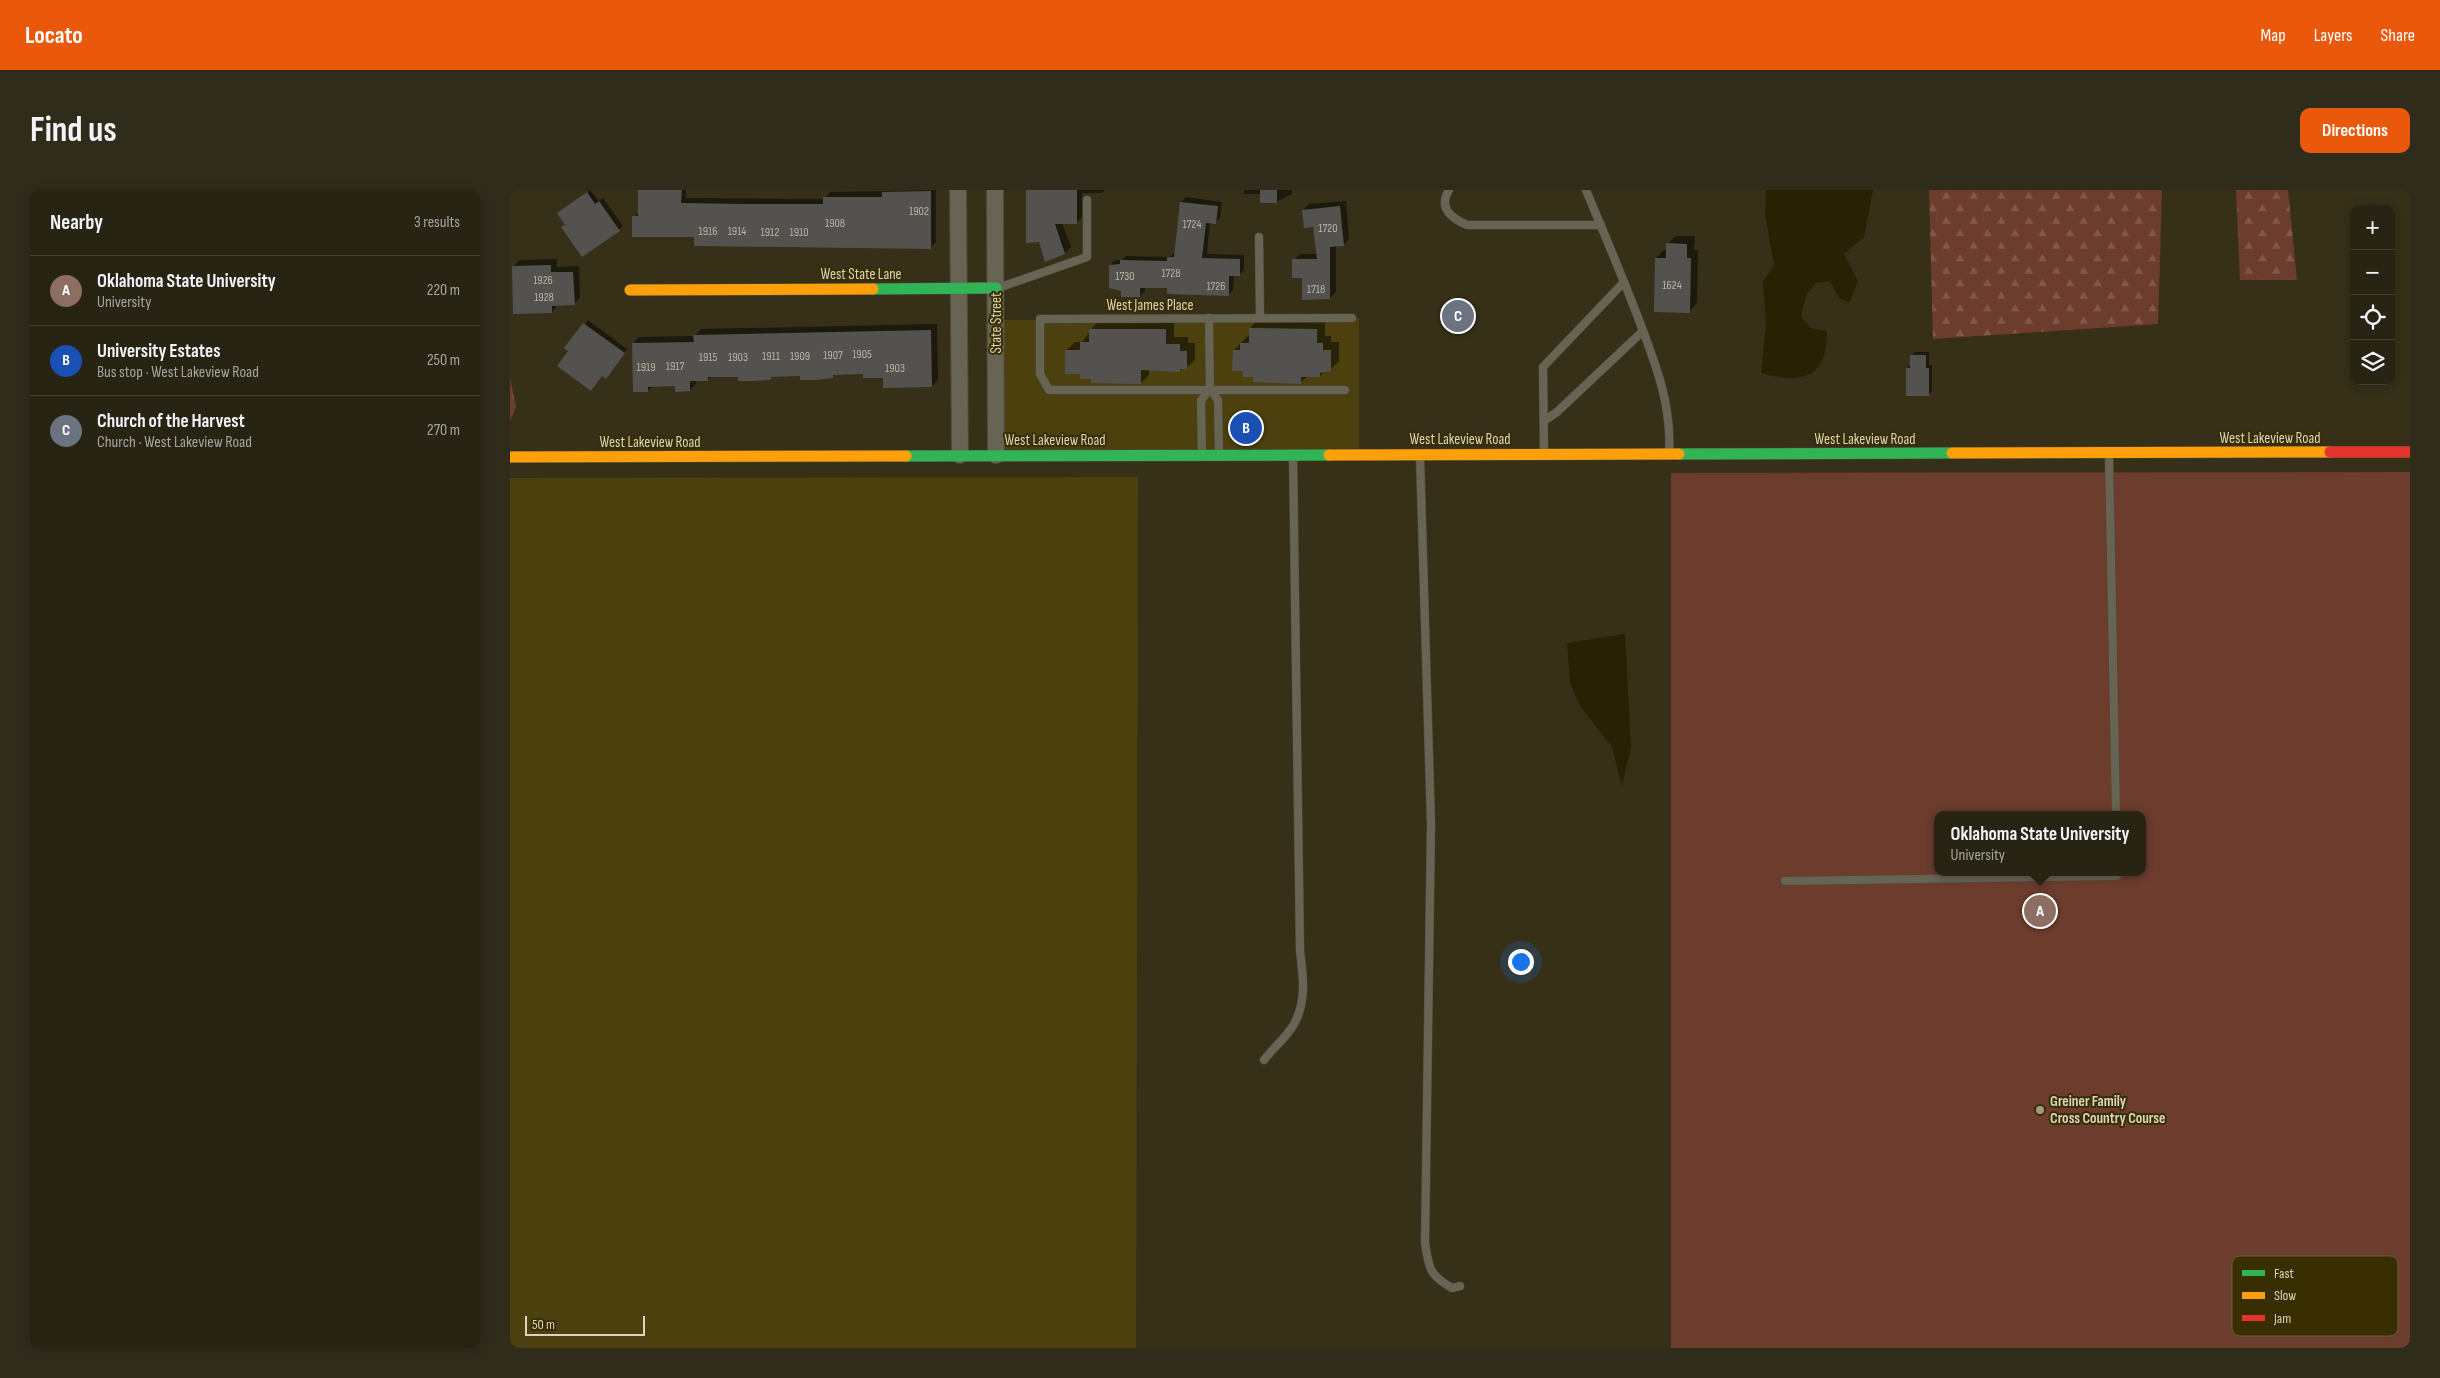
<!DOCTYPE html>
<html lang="en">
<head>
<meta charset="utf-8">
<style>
	body { margin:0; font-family:"Sofia Sans Condensed",sans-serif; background:#302c1c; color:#f1f3f6 }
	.controls { position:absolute; right:15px; top:15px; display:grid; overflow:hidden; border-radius:10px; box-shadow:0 2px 12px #0003 }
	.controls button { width:45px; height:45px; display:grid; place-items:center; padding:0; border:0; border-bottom:1px solid #444133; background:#282413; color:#f1f3f6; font:25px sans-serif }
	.scale { position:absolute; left:15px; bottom:12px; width:120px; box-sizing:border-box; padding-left:5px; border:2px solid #dad4be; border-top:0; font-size:14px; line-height:18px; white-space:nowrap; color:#dad4be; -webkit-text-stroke:4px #382e01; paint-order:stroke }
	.you { position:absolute; left:1010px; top:771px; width:18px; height:18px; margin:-12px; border:4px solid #fff; border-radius:50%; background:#1a73e8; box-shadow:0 0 0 8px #1a73e833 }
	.badge { display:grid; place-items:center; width:32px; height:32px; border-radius:50%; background:#ea580c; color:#fff; font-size:16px; font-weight:700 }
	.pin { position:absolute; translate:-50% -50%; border:2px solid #fff; box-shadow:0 1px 5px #0006 }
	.popup { position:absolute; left:1424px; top:621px; width:212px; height:65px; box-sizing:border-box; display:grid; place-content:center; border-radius:10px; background:#282413; filter:drop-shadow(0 1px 4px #0005); font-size:16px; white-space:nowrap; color:#a5a4a0 }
	.popup b { font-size:19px; color:#f1f3f6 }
	.popup::after { content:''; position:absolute; left:50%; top:100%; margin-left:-10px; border:10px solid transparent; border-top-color:#282413 }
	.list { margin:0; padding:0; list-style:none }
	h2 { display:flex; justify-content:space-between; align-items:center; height:65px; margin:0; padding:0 20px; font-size:21px }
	h2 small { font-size:16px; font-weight:400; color:#a5a4a0 }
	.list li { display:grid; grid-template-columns:32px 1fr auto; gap:15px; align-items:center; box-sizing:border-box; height:70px; padding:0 20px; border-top:1px solid #444133 }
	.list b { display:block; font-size:19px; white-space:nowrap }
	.list p { margin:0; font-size:16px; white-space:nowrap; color:#a5a4a0 }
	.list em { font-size:16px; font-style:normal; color:#a5a4a0 }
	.icon { flex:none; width:28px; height:28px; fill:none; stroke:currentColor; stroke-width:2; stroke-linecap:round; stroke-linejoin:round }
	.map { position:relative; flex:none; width:1900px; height:1158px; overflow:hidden; border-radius:10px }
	header { display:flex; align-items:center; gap:30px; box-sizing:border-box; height:70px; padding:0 25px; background:#ea580c; color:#fff }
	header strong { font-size:24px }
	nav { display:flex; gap:28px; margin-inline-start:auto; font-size:18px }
	.intro { display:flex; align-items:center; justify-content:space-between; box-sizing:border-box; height:120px; padding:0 30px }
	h1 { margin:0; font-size:35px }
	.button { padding:12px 22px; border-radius:10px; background:#ea580c; color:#fff; font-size:18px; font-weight:700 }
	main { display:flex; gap:30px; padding:0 30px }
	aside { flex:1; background:#282413; border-radius:10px; box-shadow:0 2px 12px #0003 }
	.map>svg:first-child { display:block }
	.built { fill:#4c400e }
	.grass { fill:url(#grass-tufts) }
	.forest { fill:url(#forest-firs) }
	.garden { fill:#6c3c2d; fill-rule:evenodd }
	.water { fill:#282104 }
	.shadow { fill:#0007 }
	.building { fill:#53524f }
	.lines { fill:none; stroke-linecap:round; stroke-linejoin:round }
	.lane-casing { stroke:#4e4a38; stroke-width:9 }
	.street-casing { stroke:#4e4a38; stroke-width:18 }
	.fast-casing { stroke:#4e4a38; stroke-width:12 }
	.slow-casing { stroke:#4e4a38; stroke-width:12 }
	.jam-casing { stroke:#4e4a38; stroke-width:12 }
	.lane { stroke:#676454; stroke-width:8 }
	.street { stroke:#676454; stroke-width:16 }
	.fast { stroke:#30b455; stroke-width:11 }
	.slow { stroke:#ff9f0a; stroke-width:11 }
	.jam { stroke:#e5322d; stroke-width:11 }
	.poi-dot { fill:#a19b84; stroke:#382e01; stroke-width:2 }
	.labels { text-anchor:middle; stroke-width:4; stroke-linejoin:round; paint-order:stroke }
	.number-label { font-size:12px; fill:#b8b4a2 }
	.street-label { font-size:15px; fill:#dad4be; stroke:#382e01 }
	.poi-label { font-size:15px; font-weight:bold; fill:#dad4be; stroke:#382e01; text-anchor:start }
	.key { fill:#382e01; stroke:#69603a; stroke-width:1 }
	.key-label { font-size:14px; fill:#dad4be }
</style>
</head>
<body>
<header>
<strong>Locato</strong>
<nav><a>Map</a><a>Layers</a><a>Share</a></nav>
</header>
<div class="intro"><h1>Find us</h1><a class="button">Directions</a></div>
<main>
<aside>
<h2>Nearby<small>3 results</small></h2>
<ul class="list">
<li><span class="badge" style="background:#8d6e63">A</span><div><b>Oklahoma State University</b><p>University</p></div><em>220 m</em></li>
<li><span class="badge" style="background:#1a4fb4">B</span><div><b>University Estates</b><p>Bus stop · West Lakeview Road</p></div><em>250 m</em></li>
<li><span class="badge" style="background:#6b7280">C</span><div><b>Church of the Harvest</b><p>Church · West Lakeview Road</p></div><em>270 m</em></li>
</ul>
</aside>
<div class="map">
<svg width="1900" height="1158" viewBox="0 0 1900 1158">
	<defs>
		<pattern id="grass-tufts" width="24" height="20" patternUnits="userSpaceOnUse" patternTransform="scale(1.25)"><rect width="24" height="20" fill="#6c3c2d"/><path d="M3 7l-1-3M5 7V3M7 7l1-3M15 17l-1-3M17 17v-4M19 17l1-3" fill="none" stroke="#80574a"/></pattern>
		<pattern id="forest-firs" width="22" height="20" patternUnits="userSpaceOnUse" patternTransform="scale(1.25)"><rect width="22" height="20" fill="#6c3c2d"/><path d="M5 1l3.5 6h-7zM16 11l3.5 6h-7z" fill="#80574a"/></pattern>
	</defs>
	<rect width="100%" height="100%" fill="#363019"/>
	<g class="built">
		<path d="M849,128V262L486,263V130Z"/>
		<path d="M628,287L626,1158H0V288Z"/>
	</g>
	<path class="grass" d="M0,187L6,217L0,231Z"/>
	<g class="forest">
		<path d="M1419,0H1652L1648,134L1423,149Z"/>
		<path d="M1726,0H1778L1787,90H1730Z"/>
	</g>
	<path class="garden" d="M1900,282V1158H1161V283ZM1428,625H1632V682H1428Z"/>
	<g class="water">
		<path d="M1256,0H1363L1354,47L1334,64L1348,91L1339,113L1329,108L1320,91L1306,93L1296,105L1291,127L1301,138L1317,141C1317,188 1293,195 1251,183L1256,135L1253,92L1264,75L1255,24Z"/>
		<path d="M1115,444L1121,558L1112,596L1102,557L1070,516L1060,492L1057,453Z"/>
	</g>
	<g class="shadow">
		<path d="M80,0L89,11L93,8L113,36L73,65L48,23Z"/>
		<path d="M129,0H176V8L314,9L320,2L426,0V52L421,57L185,46L124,27L129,22Z"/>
		<path d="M517,0H595L592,3H572V27L566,33H552L561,57L555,63Z"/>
		<path d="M734,0H782V4L766,12L751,4H734Z"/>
		<path d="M676,7L712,12L710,28L705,33L700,32L697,64L734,65V80L729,85H724L723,100L718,105L659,96H635V101L630,106L600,75L605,70H612L616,66L659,67L665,63L671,12Z"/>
		<path d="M836,11L839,49L833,55L826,56V102L820,108L793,86L784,70L790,64H807L805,36L793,20L799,14Z"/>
		<path d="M1166,46H1185L1184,60H1188L1187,113L1179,122L1146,68L1154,60H1157V54Z"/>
		<path d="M47,69V77L69,76L70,108L64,114H48L42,122L4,76L10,70Z"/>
		<path d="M78,130L117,159L99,184L92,185L60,161Z"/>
		<path d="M748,130L815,131V146H821V152H829V171L820,180L815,181L810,186H798L790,193L745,186L735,179L724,160L739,145L740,138Z"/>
		<path d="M588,131L664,132V147H678V153H685V170L676,178L670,180L639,179V185L631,193L583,187L571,183L557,160L565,152H572Z"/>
		<path d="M427,134L428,190L422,196L354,183H326L322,187L264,185L260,189L230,186H202L198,190H186V194L180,200L166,195L143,196L137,201L123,153L129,147L185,146L191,139Z"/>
		<path d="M1405,162H1419V175H1422V201L1418,205L1397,178L1401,174V166Z"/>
	</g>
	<g class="building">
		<path d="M128,0H172L171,13L237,14H313V7H372V2L421,1V59L184,56V47H122V26H128Z"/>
		<path d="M516,0H567V34H545L555,64L535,72L529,52L516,53Z"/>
		<rect x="750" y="0" width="17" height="13"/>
		<path d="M77,2L85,14L89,11L110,41L72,67L51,37L55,35L47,23Z"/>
		<path d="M670,12L708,16L706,34L696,33L692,68L730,69V86H719V106L657,104V98H630V107H611V101L599,98V75L610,74V70L657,71V67H664Z"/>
		<path d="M830,16L834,56L820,57V109L792,110V88H782V69H807L803,37L794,38L792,20Z"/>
		<path d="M1156,53L1177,54V68H1181L1180,123L1144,122L1145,68H1156Z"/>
		<path d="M41,75V82H63L65,115L42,116V123L3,124L2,76Z"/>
		<path d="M73,133L115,163L96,189L92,186L81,201L47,176L58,161L54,158Z"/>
		<path d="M739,138L807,139V153H813V160H821V181L810,183V187H791V194L743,192V187H733V181H722L723,160H730V153H739Z"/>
		<path d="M579,139H656V154H670V161H677V179H670V182L631,180V194L581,193V189H570V184H555V160H570V152H579Z"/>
		<path d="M421,140L422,197L373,198V188H353V184L323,185V188L305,190H290V186L261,187V190L242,191H228V187H198V191H180V201L165,202V196L138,197V202H123L122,153L184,152L183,145Z"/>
		<path d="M1400,165H1416V178H1419V206H1396V178H1400Z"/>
	</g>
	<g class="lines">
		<defs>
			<g id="lane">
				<path d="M939,0C928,18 941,28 957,35H1091"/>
				<path d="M1076,0C1093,41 1111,83 1127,125C1144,170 1162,213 1159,262"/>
				<path d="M749,47L750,128"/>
				<path d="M488,98L577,67V10"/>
				<path d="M700,199L708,210L709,264"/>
				<path d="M835,200H539L530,184V129L842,128"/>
				<path d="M1034,231L1047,222L1133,141"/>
				<path d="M1034,262L1033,177L1114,92"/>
				<path d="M692,264L691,210L700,199L699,128"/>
				<path d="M910,266L921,634L915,1053C919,1078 919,1085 942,1098L950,1096"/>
				<path d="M1599,266L1606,625"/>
				<path d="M1275,691L1607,686V682"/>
				<path d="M754,870C763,858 777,847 784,834C797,811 793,785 790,761L783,266"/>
			</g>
			<g id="street">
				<path d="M448,0L450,265"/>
				<path d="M485,0L486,265"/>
			</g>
			<g id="fast">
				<path d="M363,99L486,98"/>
				<path d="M1169,264L1442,263"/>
				<path d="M396,266L819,265"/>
			</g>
			<g id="slow">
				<path d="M120,100L363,99"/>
				<path d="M1442,263L1820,262"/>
				<path d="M819,265L1169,264"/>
				<path d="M0,267L396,266"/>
			</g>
			<path id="jam" d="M1820,262H1900"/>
		</defs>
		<use href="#lane" class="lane-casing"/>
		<use href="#street" class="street-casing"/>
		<use href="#fast" class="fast-casing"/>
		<use href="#slow" class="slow-casing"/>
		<use href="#jam" class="jam-casing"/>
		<use href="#lane" class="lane"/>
		<use href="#street" class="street"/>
		<use href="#fast" class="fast"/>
		<use href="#slow" class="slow"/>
		<use href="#jam" class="jam"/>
	</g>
	<circle class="poi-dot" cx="1530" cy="920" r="5"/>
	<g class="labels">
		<g class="number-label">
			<text x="409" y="25">1902</text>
			<text x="325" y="37">1908</text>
			<text x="682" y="38">1724</text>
			<text x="818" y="42">1720</text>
			<text x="198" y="45">1916</text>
			<text x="227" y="45">1914</text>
			<text x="260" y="46">1912</text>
			<text x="289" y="46">1910</text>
			<text x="661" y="87">1728</text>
			<text x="615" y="90">1730</text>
			<text x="33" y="94">1926</text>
			<text x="1162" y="99">1624</text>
			<text x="706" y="100">1726</text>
			<text x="806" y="103">1718</text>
			<text x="34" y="111">1928</text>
			<text x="352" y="168">1905</text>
			<text x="323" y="169">1907</text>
			<text x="261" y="170">1911</text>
			<text x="290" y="170">1909</text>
			<text x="198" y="171">1915</text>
			<text x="228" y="171">1903</text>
			<text x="165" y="180">1917</text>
			<text x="136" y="181">1919</text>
			<text x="385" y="182">1903</text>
		</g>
		<g class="street-label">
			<text x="351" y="89">West State Lane</text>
			<text x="640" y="120">West James Place</text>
			<text transform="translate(486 133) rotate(-90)" y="5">State Street</text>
			<text x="1760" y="253">West Lakeview Road</text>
			<text x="950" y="254">West Lakeview Road</text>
			<text x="1355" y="254">West Lakeview Road</text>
			<text x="545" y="255">West Lakeview Road</text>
			<text x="140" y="257">West Lakeview Road</text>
		</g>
		<g class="poi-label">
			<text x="1540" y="916">Greiner Family<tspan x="1540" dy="17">Cross Country Course</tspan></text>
		</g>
	</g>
	<rect x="1722" y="1066" width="166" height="80" rx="8" class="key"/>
	<rect x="1732" y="1080" width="23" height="6" fill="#30b455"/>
	<rect x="1732" y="1102" width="23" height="7" fill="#ff9f0a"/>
	<rect x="1732" y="1125" width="23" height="6" fill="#e5322d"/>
	<g class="key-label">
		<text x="1764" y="1088">Fast</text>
		<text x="1764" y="1110">Slow</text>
		<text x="1764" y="1133">Jam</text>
	</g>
</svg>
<div class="controls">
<button>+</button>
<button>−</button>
<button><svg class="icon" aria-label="locate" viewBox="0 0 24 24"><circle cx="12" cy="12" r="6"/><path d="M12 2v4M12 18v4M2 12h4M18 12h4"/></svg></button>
<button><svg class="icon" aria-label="layers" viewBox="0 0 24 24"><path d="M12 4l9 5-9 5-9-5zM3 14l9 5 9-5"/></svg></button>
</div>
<div class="scale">50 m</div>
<div class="you"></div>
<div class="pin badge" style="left:1530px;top:721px;background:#8d6e63">A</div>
<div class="popup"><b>Oklahoma State University</b>University</div>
<div class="pin badge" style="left:736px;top:238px;background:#1a4fb4">B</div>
<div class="pin badge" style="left:948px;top:126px;background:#6b7280">C</div>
</div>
</main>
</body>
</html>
